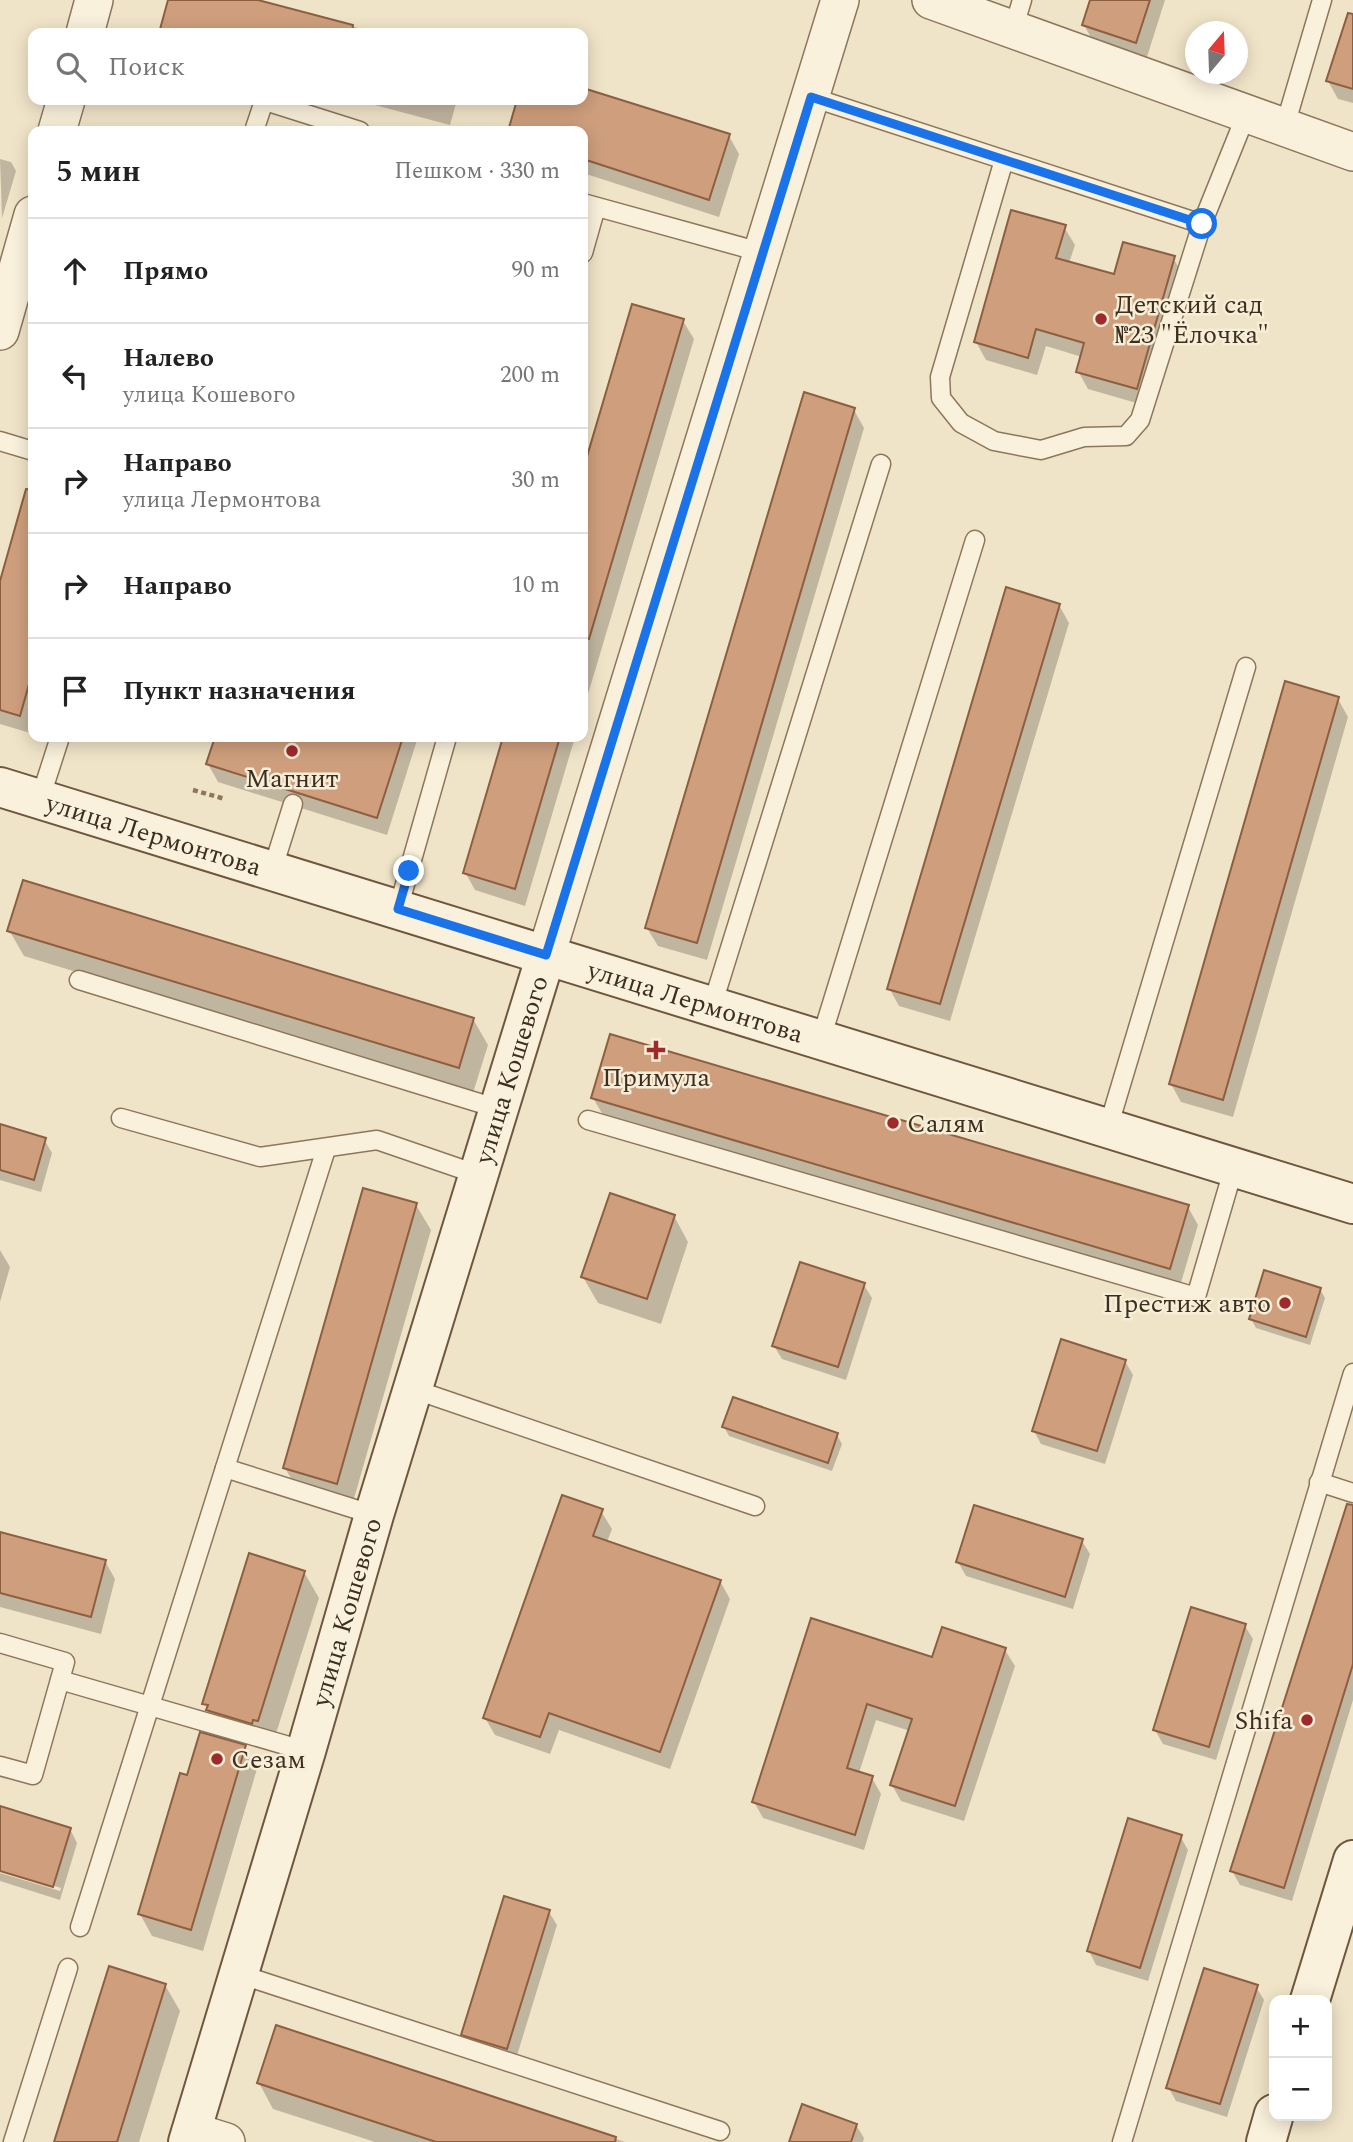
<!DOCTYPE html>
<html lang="ru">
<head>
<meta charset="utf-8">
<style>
	body { margin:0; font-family:Spectral,serif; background:#f2f2f2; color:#222 }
	.controls { position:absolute; right:21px; bottom:21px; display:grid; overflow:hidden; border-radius:14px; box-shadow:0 4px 18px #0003 }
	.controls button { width:63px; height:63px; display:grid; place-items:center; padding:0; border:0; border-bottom:2px solid #e0e0e0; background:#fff; color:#222; font:35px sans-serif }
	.compass { position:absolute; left:1185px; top:21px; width:63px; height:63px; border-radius:50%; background:#fff; box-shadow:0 4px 18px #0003; rotate:19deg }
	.stop { position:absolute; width:21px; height:21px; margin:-16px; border:5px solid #1a73e8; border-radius:50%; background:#fff }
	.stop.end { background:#1a73e8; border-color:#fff; box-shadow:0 2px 7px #0008 }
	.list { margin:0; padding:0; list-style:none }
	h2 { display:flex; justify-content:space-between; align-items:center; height:91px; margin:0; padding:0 28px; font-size:30px }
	h2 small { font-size:23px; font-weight:400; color:#767676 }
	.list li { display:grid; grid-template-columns:46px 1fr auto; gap:21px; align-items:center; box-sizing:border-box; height:105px; padding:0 28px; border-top:2px solid #e0e0e0 }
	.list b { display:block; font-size:26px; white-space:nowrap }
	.list p { margin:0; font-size:23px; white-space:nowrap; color:#767676 }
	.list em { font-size:23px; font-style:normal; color:#767676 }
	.icon { flex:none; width:38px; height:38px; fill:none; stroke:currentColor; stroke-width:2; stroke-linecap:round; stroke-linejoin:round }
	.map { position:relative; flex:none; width:1353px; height:2142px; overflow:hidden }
	.search { position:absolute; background:#fff; box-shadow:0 4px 18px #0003; left:28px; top:28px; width:560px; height:77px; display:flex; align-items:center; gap:18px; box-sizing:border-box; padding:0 24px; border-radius:14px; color:#767676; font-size:26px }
	.panel { position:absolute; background:#fff; box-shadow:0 4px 18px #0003; left:28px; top:126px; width:560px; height:616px; border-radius:14px }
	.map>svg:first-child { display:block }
	.shadow { fill:#0003 }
	.building { fill:#cf9f7d; stroke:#8d5f41; stroke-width:2 }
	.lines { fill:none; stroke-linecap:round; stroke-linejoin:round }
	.lane-casing { stroke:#8d765c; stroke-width:21 }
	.street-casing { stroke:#8d765c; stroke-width:40 }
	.secondary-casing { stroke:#6f573f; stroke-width:42 }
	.path { stroke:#8d765c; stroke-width:4.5; stroke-dasharray:5 3.5; stroke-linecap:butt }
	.lane { stroke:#faf1dc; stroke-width:18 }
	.street { stroke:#faf1dc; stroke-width:37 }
	.secondary { stroke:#faf1dc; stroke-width:38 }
	.route { stroke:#1a73e8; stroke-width:9 }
	.poi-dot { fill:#9e2a2b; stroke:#f7eed8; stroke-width:2.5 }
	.labels { text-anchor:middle; stroke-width:5; stroke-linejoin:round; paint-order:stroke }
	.poi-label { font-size:26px; fill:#3d2e20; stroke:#f7eed8; text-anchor:start }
	.street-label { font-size:26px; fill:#3d2e20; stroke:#f7eed8 }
</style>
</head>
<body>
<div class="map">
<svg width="1353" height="2142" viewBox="0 0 1353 2142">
	<rect width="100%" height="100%" fill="#f0e4c8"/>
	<g class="shadow">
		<path d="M170,0H251L377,33H161Z"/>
		<path d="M1092,0H1165L1146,60L1094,43L1084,25Z"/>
		<path d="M1353,32V103L1338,99L1328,81Z"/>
		<path d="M583,89L729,136L739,154L719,217L583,173V131H509L519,100H583Z"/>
		<path d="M356,100H457L450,125Z"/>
		<path d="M158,126L178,131H156Z"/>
		<path d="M0,159L11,162L16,171L2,218Z"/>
		<path d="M1064,227L1075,245L1069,263L1115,276L1173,258L1184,276L1147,406L1088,389L1078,371L1082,357L1046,346L1037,375L986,360L976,342Z"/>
		<path d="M633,306L683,321L694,339L583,711V476Z"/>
		<path d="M854,410L864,428L707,960L658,946L647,928Z"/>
		<path d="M29,485L33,486V722L30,733L0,724V588Z"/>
		<path d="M1059,605L1069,623L950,1021L899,1006L889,988Z"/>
		<path d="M1338,699L1348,717L1233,1117L1181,1102L1171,1084Z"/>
		<path d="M217,737H418L387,835L218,782L208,764Z"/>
		<path d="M505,737H575L525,906L475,890L465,872Z"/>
		<path d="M9,930L473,1019L488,1045L473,1093L24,956Z"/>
		<path d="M593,1098L1188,1207L1198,1225L1180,1286L603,1115Z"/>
		<path d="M0,1126L44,1139L52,1153L41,1192L0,1180Z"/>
		<path d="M416,1205L431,1230L351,1509L300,1494L285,1468Z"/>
		<path d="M674,1216L688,1242L661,1324L598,1303L583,1277Z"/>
		<path d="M0,1250L10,1267L0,1302Z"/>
		<path d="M864,1285L872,1298L846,1380L782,1359L774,1346Z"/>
		<path d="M1320,1289L1325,1298L1310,1345L1256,1328L1251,1319Z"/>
		<path d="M1125,1361L1133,1375L1105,1464L1041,1444L1034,1431Z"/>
		<path d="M724,1427L837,1435L842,1444L832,1471L729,1436Z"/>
		<path d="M601,1511L612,1529L607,1542L720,1581L730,1599L670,1769L559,1730L550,1754L495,1735L485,1718Z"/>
		<path d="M0,1534L105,1561L115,1579L101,1634L0,1607Z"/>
		<path d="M1082,1541L1090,1554L1073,1609L966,1576L958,1562Z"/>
		<path d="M1353,1542V1700L1292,1901L1240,1885L1232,1871Z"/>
		<path d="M304,1572L319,1598L272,1746L223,1736L204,1703Z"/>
		<path d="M812,1620L933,1659L1005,1650L1015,1666L964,1821L901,1801L892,1785L910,1731L876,1720L859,1773L872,1778L881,1794L864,1850L763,1818L754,1802Z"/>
		<path d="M1245,1626L1253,1639L1216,1760L1163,1744L1155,1730Z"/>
		<path d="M244,1747L257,1769L203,1951L152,1936L140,1914L189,1777Z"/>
		<path d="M0,1808L70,1829L77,1843L60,1900L0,1881V1873L60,1891L61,1888L0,1869Z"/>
		<path d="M1180,1836L1188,1850L1148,1981L1096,1965L1089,1951Z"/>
		<path d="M549,1912L557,1925L515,2062L471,2048L463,2034Z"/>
		<path d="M165,1985L180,2011L139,2142H56Z"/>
		<path d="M1256,1987L1264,2000L1227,2117L1176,2101L1168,2087Z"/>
		<path d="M277,2027L625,2142H375L273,2109L259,2083Z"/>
		<path d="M856,2125L864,2138L863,2142H791Z"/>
	</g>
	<g class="building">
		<path d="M168,0H258L353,25L352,33H159Z"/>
		<path d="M1090,0H1150L1136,43L1082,25Z"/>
		<path d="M1348,13L1353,14V89L1326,81Z"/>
		<path d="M583,88L730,134L709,200L583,159V131H508L517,100H583Z"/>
		<path d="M1011,210L1066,225L1056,258L1114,274L1123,242L1175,256L1137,389L1076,372L1084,343L1036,329L1028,358L974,342Z"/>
		<path d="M632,304L684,319L589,639H583V470Z"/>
		<path d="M804,392L855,408L697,943L645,928Z"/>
		<path d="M26,489L33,490V670L20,716L0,710V581Z"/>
		<path d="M1006,587L1060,604L940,1004L887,989Z"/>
		<path d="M1285,681L1339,697L1223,1100L1169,1084Z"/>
		<path d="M215,737H403L377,818L206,764Z"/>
		<path d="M503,737H560L515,889L463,873Z"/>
		<path d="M23,880L474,1018L459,1068L7,931Z"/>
		<path d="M610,1034L1189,1205L1170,1269L591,1098Z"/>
		<path d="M0,1124L46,1138L34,1180L0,1170Z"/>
		<path d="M363,1188L417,1203L337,1484L283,1468Z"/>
		<path d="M610,1193L675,1215L647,1299L581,1277Z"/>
		<path d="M800,1262L865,1283L838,1367L772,1346Z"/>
		<path d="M1264,1270L1321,1288L1306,1337L1249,1319Z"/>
		<path d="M1061,1339L1126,1360L1097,1451L1032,1431Z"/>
		<path d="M733,1397L838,1433L828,1463L722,1427Z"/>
		<path d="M562,1495L603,1509L593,1536L721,1580L660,1752L549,1713L540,1737L483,1718Z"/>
		<path d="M1347,1504L1353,1505V1664L1284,1888L1230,1871Z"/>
		<path d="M974,1505L1083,1539L1065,1597L956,1562Z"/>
		<path d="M0,1532L106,1560L91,1617L0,1593Z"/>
		<path d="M249,1553L305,1571L258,1721L253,1720L252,1724L206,1710L208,1705L202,1704Z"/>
		<path d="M1191,1607L1246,1624L1209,1747L1153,1730Z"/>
		<path d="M811,1618L932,1657L942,1627L1006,1648L955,1806L890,1785L912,1719L867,1704L847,1768L873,1776L855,1835L752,1802Z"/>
		<path d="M200,1732L246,1745L191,1930L138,1914L180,1773L187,1775Z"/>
		<path d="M0,1806L71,1828L53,1887L0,1871Z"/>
		<path d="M1128,1818L1182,1835L1140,1968L1087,1951Z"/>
		<path d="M504,1896L550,1910L507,2049L461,2035Z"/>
		<path d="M109,1966L166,1984L117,2142H54Z"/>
		<path d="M1204,1968L1258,1985L1220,2104L1166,2088Z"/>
		<path d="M276,2025L616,2137L615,2142H436L257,2083Z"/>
		<path d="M802,2104L857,2124L851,2142H789Z"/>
	</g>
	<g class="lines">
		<defs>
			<g id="lane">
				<path d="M1013,30L1022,0"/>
				<path d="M811,97L1202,224L1246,115"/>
				<path d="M262,100L360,131"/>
				<path d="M1284,129L1322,0"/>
				<path d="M254,131L264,101"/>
				<path d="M1004,160L940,377L941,398L961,423L994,441L1041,450L1084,437L1126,436L1140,420L1202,224"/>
				<path d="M583,203L764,253"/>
				<path d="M583,253L596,207"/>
				<path d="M0,441L33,451"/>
				<path d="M40,799L60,737"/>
				<path d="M272,871L293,804"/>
				<path d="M398,909L447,737"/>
				<path d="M79,980L499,1109"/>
				<path d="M712,1006L881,464"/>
				<path d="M821,1039L975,540"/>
				<path d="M121,1118L260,1157L377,1140L479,1175"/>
				<path d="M588,1120L1196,1297L1234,1167"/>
				<path d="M1108,1128L1246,667"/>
				<path d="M326,1149L225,1468L374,1515"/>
				<path d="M413,1389L755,1506"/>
				<path d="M1319,1482L1353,1493"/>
				<path d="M0,1643L65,1662L33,1775L0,1766"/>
				<path d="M60,1680L306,1751"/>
				<path d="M80,1927L225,1468"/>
				<path d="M239,1974L720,2131"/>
				<path d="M13,2142L68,1968"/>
				<path d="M1122,2142L1353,1373"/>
			</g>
			<g id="street">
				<path d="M931,0L1353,152"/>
				<path d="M85,33L94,0"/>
				<path d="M57,131L66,100"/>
				<path d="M0,331L33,215"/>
				<path d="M546,955L840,0"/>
				<path d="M191,2131L226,2142"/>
			</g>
			<g id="secondary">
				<path id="s1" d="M0,787L1353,1204"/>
				<path d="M1310,2000L1353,1860"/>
				<path id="s2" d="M188,2142L306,1751L374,1515L546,955"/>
				<path d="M1266,2142L1274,2114"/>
			</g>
		</defs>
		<use href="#lane" class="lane-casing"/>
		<use href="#street" class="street-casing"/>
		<use href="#secondary" class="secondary-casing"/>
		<path class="path" d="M193,790L225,799"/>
		<use href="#lane" class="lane"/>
		<use href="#street" class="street"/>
		<use href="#secondary" class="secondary"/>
	</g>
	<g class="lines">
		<path class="route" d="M409,871L398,909L546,955L811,97L1202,224"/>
	</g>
	<g class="poi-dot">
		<circle cx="1101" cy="319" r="7"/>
		<circle cx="292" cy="751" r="7"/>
		<path d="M652.5 1039.5h7v7h7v7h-7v7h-7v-7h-7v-7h7z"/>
		<circle cx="893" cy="1123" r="7"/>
		<circle cx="1285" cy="1303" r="7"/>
		<circle cx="1307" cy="1720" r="7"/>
		<circle cx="217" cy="1759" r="7"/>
	</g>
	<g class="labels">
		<g class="poi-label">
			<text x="1115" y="313">Детский сад<tspan x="1115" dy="30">№23 "Ёлочка"</tspan></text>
			<text x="292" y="787" text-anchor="middle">Магнит</text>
			<text x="656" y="1086" text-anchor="middle">Примула</text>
			<text x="907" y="1132">Салям</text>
			<text x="1271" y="1312" text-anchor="end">Престиж авто</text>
			<text x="1293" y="1729" text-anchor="end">Shifa</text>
			<text x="231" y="1768">Сезам</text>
		</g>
		<g class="street-label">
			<text dy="9" stroke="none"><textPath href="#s1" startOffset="161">улица Лермонтова</textPath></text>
			<text dy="9" stroke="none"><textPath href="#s1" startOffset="728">улица Лермонтова</textPath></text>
			<text dy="9" stroke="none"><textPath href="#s2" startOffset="1120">улица Кошевого</textPath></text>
			<text dy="9" stroke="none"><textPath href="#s2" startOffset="553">улица Кошевого</textPath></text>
		</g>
	</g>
</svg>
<div class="controls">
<button>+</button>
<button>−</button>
</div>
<svg class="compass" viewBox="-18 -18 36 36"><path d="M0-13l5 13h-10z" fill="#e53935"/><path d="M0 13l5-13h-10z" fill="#767676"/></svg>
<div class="stop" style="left:1202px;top:224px"></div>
<div class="stop end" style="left:409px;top:871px"></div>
<div class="search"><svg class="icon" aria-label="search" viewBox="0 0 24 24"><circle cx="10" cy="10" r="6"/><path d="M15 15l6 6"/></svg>Поиск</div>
<section class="panel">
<h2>5 мин<small>Пешком · 330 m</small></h2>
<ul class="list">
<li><svg class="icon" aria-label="ahead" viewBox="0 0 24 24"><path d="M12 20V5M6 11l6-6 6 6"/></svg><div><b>Прямо</b></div><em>90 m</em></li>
<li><svg class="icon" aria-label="left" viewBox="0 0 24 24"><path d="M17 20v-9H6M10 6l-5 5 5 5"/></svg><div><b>Налево</b><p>улица Кошевого</p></div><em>200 m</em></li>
<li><svg class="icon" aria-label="right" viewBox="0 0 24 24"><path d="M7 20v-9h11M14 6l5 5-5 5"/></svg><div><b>Направо</b><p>улица Лермонтова</p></div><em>30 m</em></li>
<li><svg class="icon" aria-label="right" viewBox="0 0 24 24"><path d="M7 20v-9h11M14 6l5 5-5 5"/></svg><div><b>Направо</b></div><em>10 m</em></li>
<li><svg class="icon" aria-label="arrive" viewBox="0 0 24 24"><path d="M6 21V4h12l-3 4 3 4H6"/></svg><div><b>Пункт назначения</b></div></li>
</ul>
</section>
</div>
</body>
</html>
